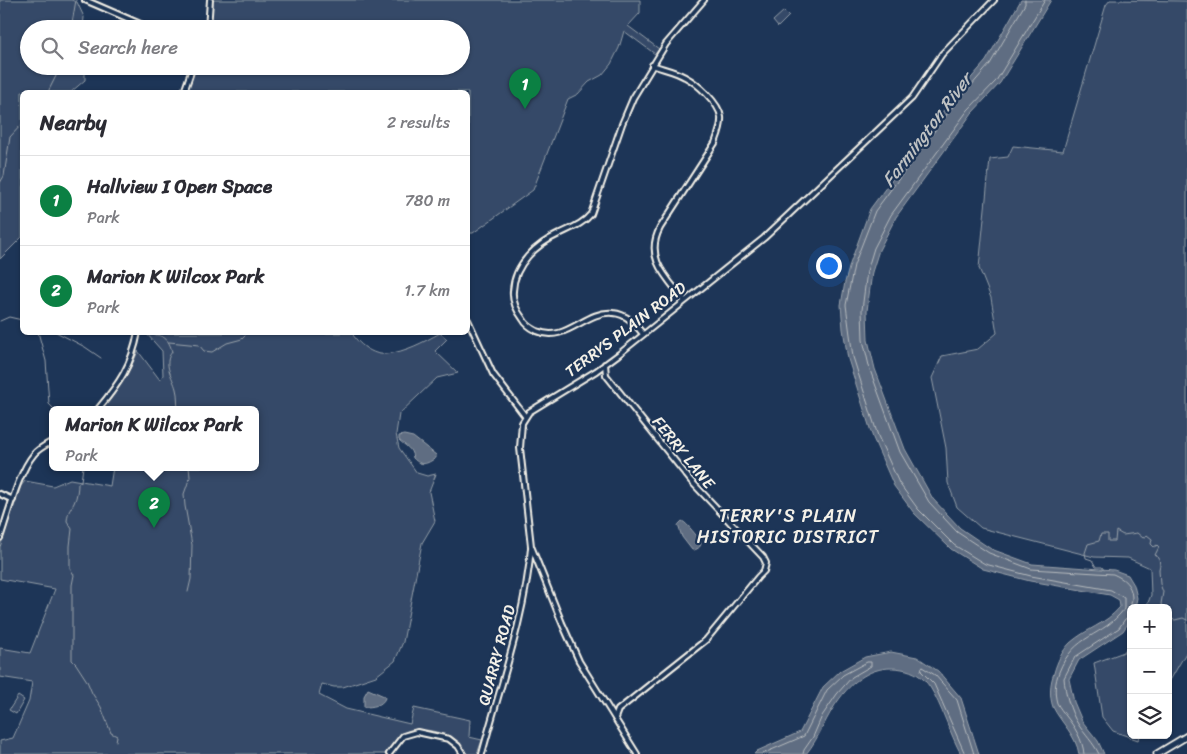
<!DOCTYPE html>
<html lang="en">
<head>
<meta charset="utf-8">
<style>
	body { margin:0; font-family:Sriracha,sans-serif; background:#f2f2f3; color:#2b2b33 }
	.controls { position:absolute; right:15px; bottom:15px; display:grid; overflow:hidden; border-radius:8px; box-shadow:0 1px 4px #0004 }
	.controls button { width:45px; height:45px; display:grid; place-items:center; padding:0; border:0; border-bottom:1px solid #e1e1e2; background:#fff; color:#2b2b33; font:25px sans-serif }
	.you { position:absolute; left:828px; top:265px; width:18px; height:18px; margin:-12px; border:4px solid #fff; border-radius:50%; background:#1a73e8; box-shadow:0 0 0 8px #1a73e833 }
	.badge { display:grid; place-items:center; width:32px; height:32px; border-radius:50%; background:#0b8043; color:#fff; font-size:16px; font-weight:700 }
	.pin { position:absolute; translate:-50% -41px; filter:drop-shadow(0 1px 2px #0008) }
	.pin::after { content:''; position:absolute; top:26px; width:18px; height:15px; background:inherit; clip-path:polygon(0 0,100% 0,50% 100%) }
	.popup { position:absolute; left:49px; top:406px; width:210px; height:65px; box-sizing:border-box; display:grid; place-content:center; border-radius:8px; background:#fff; filter:drop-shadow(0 1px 4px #0005); font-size:16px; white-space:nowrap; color:#7c7c81 }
	.popup b { font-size:19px; color:#2b2b33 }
	.popup::after { content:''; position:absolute; left:50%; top:100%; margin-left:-10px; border:10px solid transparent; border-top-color:#fff }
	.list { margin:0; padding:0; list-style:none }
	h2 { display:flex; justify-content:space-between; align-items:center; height:65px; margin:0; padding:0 20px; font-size:21px }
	h2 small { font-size:16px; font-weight:400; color:#7c7c81 }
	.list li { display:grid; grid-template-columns:32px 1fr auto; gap:15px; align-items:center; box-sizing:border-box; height:90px; padding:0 20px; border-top:1px solid #e1e1e2 }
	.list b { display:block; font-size:19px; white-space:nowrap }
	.list p { margin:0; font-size:16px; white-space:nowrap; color:#7c7c81 }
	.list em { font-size:16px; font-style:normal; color:#7c7c81 }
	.icon { flex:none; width:28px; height:28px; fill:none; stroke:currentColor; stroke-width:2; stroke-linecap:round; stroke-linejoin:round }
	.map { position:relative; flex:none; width:1187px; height:754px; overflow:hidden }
	.search { position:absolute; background:#fff; box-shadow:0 1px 4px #0004; left:20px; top:20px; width:450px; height:55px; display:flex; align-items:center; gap:12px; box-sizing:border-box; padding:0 18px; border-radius:28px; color:#7c7c81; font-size:19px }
	.panel { position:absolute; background:#fff; box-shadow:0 1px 4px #0004; left:20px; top:90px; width:450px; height:245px; border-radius:8px }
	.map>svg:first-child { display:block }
	.green { fill:#354a67; stroke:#949ea8 }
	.water { fill:#5e6d82; stroke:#9aa2ab }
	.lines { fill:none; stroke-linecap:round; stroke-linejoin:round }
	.shore { stroke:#b8bcbf; stroke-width:1 }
	.stream { stroke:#9aa2ab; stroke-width:1 }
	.minor-casing { stroke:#f4f1e8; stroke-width:8 }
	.highway-casing { stroke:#f4f1e8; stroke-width:9 }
	.minor { stroke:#1d3557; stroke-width:4 }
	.highway { stroke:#1d3557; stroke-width:5.5 }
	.labels { text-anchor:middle; stroke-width:4.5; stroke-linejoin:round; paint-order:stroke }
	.street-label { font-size:16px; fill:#f4f1e8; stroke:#1d3557 }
	.water-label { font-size:18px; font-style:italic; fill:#c0c3c4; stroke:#1d3557 }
	.neighbourhood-label { font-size:18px; letter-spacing:1px; fill:#f4f1e8; stroke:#1d3557 }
</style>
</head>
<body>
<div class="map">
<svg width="1187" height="754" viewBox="0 0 1187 754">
	<rect width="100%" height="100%" fill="#1d3557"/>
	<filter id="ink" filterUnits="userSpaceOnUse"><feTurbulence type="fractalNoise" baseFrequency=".02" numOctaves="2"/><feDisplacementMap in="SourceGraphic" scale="10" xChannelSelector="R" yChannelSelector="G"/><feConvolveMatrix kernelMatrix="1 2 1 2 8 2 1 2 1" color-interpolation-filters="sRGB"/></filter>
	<g filter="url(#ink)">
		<g class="green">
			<path d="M0,0H71L77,2L84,17L83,29H29V66H85V80L71,92H22V237L0,259Z"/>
			<path d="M212,0H640V13L628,26L659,49L655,54L624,31L619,48L611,64L602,75L589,82L578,94L568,99L533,190L473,233H470L468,236V92H187L194,66H461V29H209Z"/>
			<path d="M1110,0L1187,1V651L1168,684V608H1146L1151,595L1150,568L1128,558L1094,557L981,528L957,507L948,483L946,448L932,378L942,356L978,349L997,333L991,298L979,268L990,159L1008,157L1013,146L1063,151L1106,5Z"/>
			<path d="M784,11L789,16L778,27L773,21Z"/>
			<path d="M146,333H352C357,343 373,356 386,354C405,352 424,342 440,333L447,339L435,351L458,373L437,378L399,414L396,434L399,448L417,473L427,476L436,474L429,492L435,521L422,543L403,642L395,661L376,676L343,687H334L322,684L319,695L346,709L410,724L414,708L470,720L469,737L482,740L477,754H466C464,749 461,744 457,741C448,733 418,726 407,731C397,735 392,745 386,754H0V741L13,738L29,701L32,682L0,677V648L30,653L55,589L0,579V547L21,486L25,481L53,486L70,479L110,486L113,467H255V409H103C117,391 130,372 138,351L160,380L163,375L162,351Z"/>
			<path d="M1131,640V735H1141L1138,740L1113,731L1102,717L1094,663L1124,652Z"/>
			<path d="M18,696L24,700L16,714L9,710Z"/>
		</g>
		<g class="water">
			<path d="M1021,0H1051L1000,83L972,113L896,217L879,250L872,272L867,311L868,340L875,369L905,449L933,499L960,528L991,549L1032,564L1114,570L1128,575L1134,585L1137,598L1135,608H1131V619L1123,631L1079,660L1069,679L1074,702L1082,721L1098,741L1104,754H1079C1076,735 1061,723 1053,707C1049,696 1050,683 1054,673C1057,662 1062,651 1070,643C1087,628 1105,625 1120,607L1119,600L1110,595L1030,581L983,569L951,549L914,513L894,486L873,438L848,359L843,329L841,305L845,282L850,264L870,209L946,107L986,61Z"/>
			<path d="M404,435L413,437L436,455V458C426,464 422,467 413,458C412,448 405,446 399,440V436Z"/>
			<path d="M682,521C687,523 698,537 701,543C701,547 697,550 692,550L682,537L678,525Z"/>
			<path d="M891,652L917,657L938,671L961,698L979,754H961C950,734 942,706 930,687C923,677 914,671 902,669C876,664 855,678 840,698C826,716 820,737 806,754H754L757,751L800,732L823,687L840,671L865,657Z"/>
			<path d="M368,689L384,696L385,698C382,706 372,707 364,707V696Z"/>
		</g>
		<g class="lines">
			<g class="shore">
				<path d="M1025,0V4L990,64L950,110L875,211L854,265L846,305L853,357L878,436L899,483L918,509L954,545L985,564L1031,576L1111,590L1124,598V609C1103,638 1074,633 1059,672C1055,682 1054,692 1057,703C1059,707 1063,712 1066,716C1074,726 1083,740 1084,754"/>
				<path d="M1045,0L996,81L968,110L891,215L874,248L867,271L862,310L863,340L870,370L900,452L929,502L957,532L989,553L1031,569L1113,574C1124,579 1131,584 1132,597C1132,602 1130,605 1131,609"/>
				<path d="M762,754L804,736L827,690L843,675L867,662H871V666L852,677L837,694L822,716L813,737L804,750L803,754"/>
				<path d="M965,754L934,684L921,671L922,667L935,675L957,700L974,754"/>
				<path d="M1099,754C1093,742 1085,735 1078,724C1070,712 1065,692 1064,678L1075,657L1119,628L1125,619L1131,617"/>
			</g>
			<g class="stream">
				<path d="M71,29L76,0"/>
				<path d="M48,92L61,66"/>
				<path d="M0,183L4,176L10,137L22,124"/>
				<path d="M0,321L9,317L22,320"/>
				<path d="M38,332L46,361L49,404L54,409"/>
				<path d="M56,332L85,347L101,358"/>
				<path d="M148,332L149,334C163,335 169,338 172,352C162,364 173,377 176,389C178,396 177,402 178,409"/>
				<path d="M169,342L199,345L204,351L212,352L227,343L242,339L245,336"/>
				<path d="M83,467L81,481L78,483C78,489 77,497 74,503C70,511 68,510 67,521L72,529L70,546V568L74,575L72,585V660L76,664L87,681L92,693L101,707L111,733L117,736L116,741"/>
				<path d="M1104,570L1102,567H1096L1092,560L1086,558L1085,553L1088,544L1099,541L1101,534H1108V541H1115L1116,531L1123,535L1137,533L1143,538L1147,535L1152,539L1151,544L1154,547L1157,545L1159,547L1155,555L1159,558L1160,565L1159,569L1160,584L1163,592L1161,604L1163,608"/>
				<path d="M188,592L191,579L192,545L185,506L184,494L190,477L189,467"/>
				<path d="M1168,618L1175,620L1183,618L1187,620"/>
			</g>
			<defs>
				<g id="minor">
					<path d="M85,0L152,29"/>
					<path d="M208,29L210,0"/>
					<path d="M652,65C663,69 675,71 685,77C697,83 719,103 721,117C722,126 718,135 715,143L660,228C644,258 667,278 684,300"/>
					<path d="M184,92L193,66"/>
					<path d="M468,320L493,374L525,416"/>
					<path d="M643,334C635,324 627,314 613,313C585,310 566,344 537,331C531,328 526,325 523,319C517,311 512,301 513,291C514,264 537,244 559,234C571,228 583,224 591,214L622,124L633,98L666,44L704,0"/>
					<path d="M605,364L606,375L691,481L763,557L766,563L764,571L758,577L706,640L618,710L615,718"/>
					<path d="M98,409C119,384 132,365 138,332"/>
					<path d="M0,494L13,500"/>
					<path d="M0,538C8,515 18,473 34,454C39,448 46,445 53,441"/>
					<path d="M389,754L403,736L417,732L449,739L458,746L463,754"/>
					<path d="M482,754C500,686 525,618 531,548"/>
					<path d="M637,754L579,661L562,623L531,546L520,448L522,423L529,412L596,371L619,354L764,238L818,187L912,98L942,54L994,0"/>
				</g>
				<path id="highway" d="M1157,754L1187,736"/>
			</defs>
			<use href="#minor" class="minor-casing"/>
			<use href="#highway" class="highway-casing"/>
			<use href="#minor" class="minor"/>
			<use href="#highway" class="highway"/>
		</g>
	</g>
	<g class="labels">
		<g class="street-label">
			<text transform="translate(625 329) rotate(-37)" y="6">TERRYS PLAIN ROAD</text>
			<text transform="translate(684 452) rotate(51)" y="6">FERRY LANE</text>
			<text transform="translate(496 655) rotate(-75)" y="6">QUARRY ROAD</text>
		</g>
		<g class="water-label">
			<text transform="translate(927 130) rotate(-53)" y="6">Farmington River</text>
		</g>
		<g class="neighbourhood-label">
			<text x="788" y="522">TERRY'S PLAIN<tspan x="788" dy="21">HISTORIC DISTRICT</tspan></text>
		</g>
	</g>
</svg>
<div class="controls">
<button>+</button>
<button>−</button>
<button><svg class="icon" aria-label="layers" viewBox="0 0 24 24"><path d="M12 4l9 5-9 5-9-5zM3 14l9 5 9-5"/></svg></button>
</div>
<div class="you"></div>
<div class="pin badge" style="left:525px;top:109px">1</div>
<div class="pin badge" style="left:154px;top:528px">2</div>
<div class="popup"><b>Marion K Wilcox Park</b>Park</div>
<div class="search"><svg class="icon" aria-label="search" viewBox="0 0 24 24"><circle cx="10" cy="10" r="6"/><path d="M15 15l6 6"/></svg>Search here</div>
<section class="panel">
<h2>Nearby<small>2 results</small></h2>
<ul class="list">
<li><span class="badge">1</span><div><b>Hallview I Open Space</b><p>Park</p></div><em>780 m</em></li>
<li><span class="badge">2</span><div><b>Marion K Wilcox Park</b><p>Park</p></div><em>1.7 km</em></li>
</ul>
</section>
</div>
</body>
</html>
